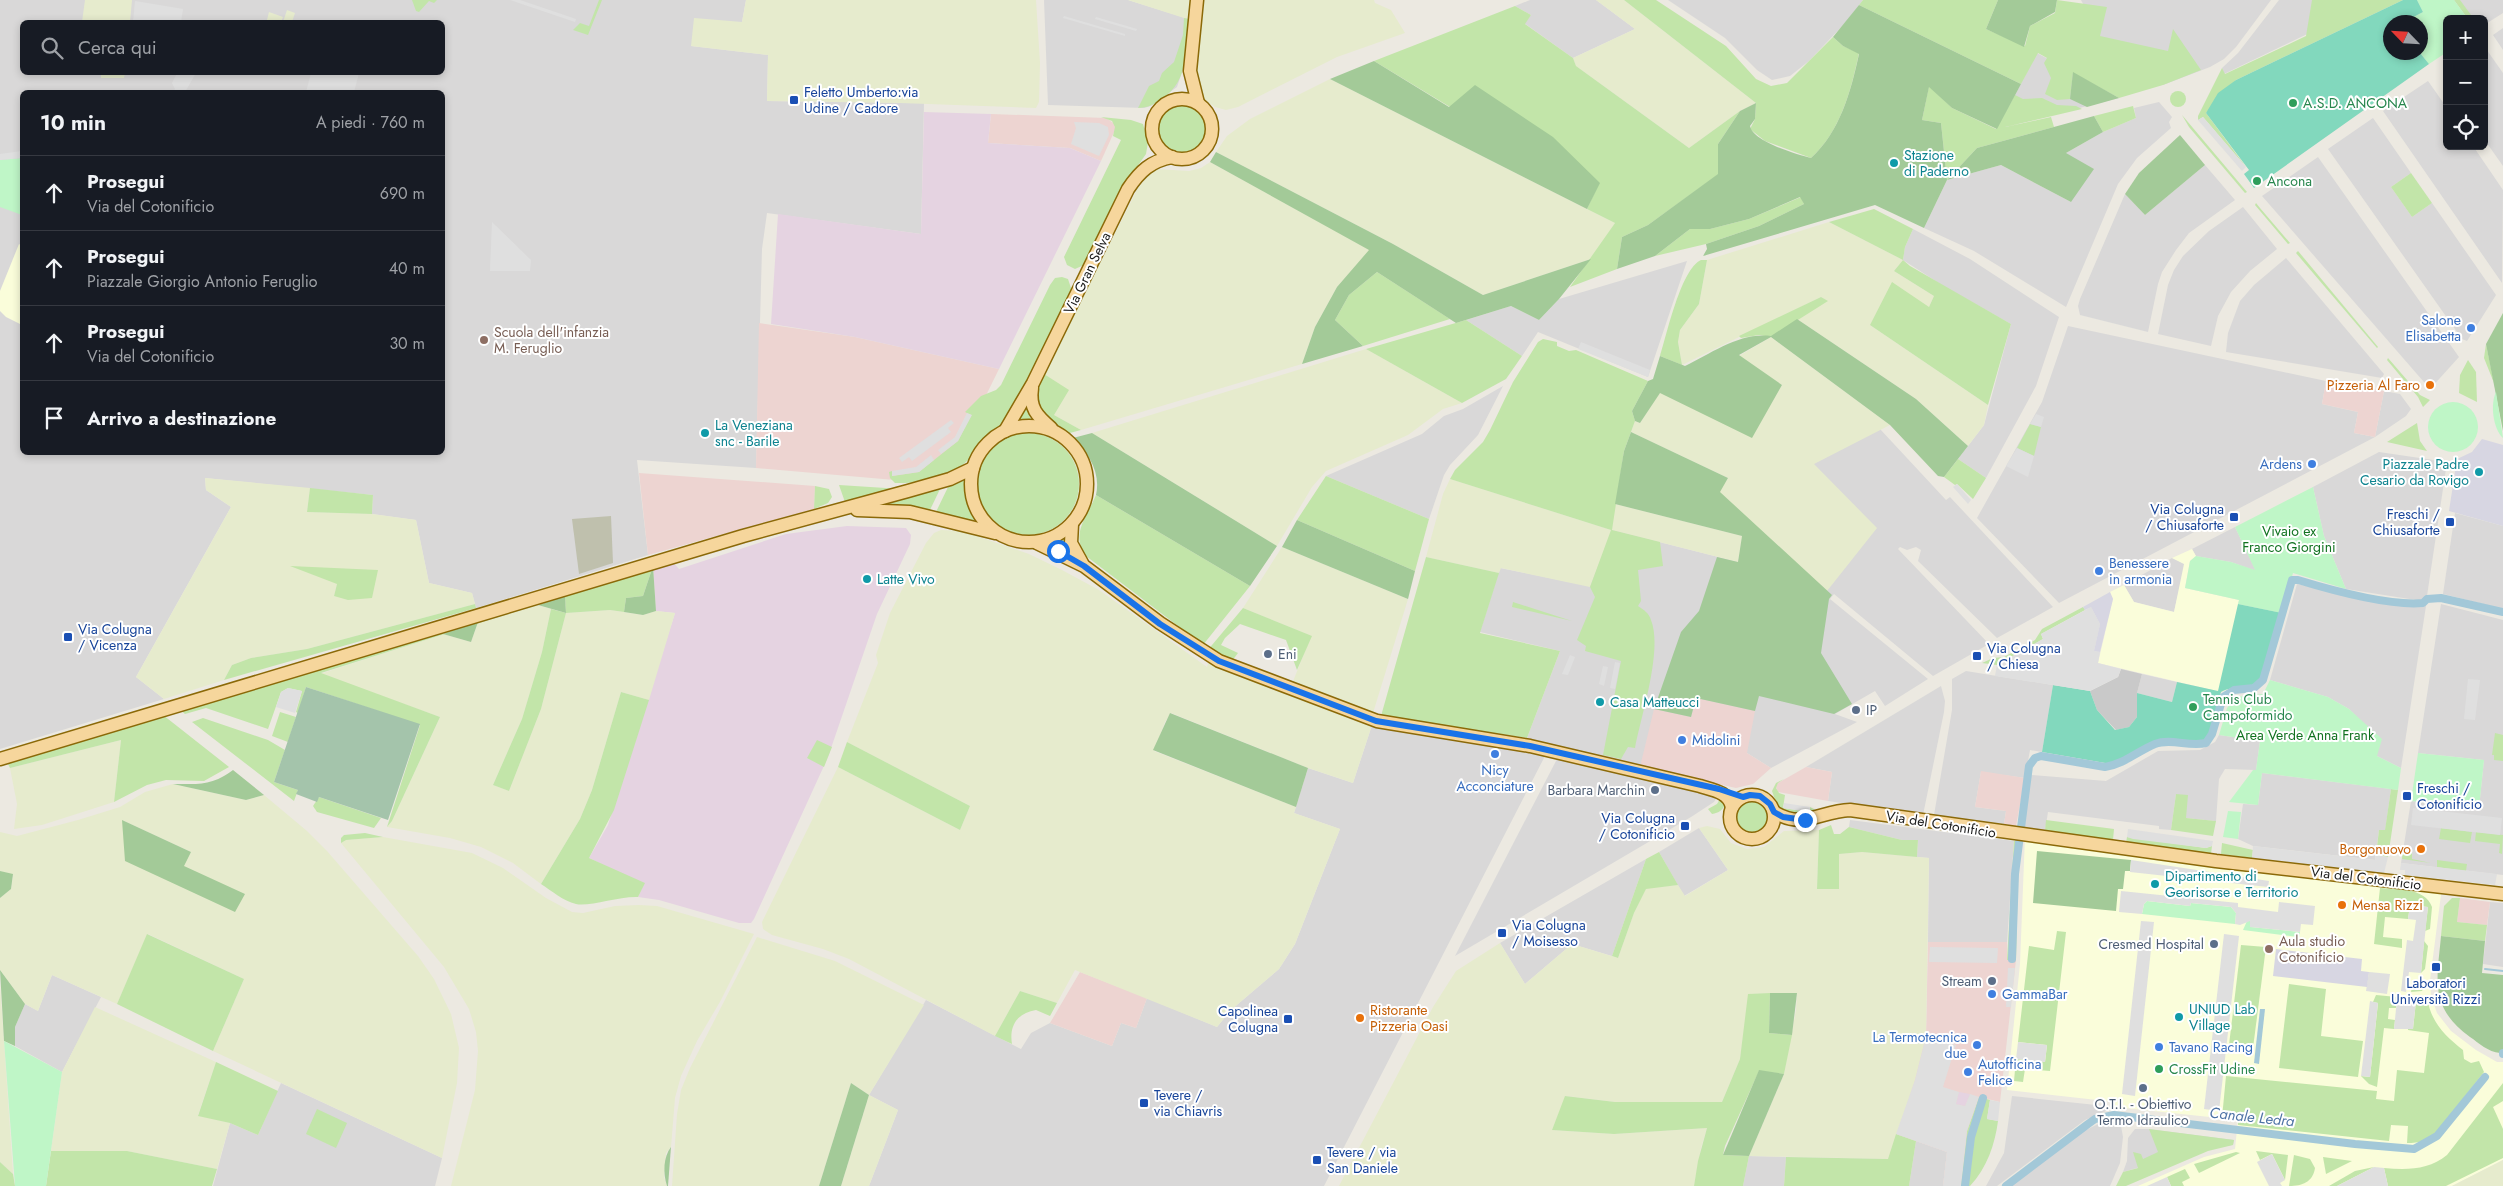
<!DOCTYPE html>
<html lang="it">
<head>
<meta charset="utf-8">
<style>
	body { margin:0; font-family:Jost,sans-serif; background:#242831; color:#f1f3f6 }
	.controls { position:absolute; right:15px; top:15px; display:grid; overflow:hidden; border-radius:8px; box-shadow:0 2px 8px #0003 }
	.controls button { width:45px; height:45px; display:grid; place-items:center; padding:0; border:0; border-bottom:1px solid #363941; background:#171b24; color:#f1f3f6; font:25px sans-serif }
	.compass { position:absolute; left:2383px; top:15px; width:45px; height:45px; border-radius:50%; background:#171b24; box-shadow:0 2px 8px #0003; rotate:295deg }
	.stop { position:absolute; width:15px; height:15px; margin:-11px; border:4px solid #1a73e8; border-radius:50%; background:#fff }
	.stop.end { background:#1a73e8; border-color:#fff; box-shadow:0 1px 5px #0008 }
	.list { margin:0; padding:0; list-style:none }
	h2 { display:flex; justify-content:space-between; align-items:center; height:65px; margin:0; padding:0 20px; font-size:21px }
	h2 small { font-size:16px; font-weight:400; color:#9ea1a6 }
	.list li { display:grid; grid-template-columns:32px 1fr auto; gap:15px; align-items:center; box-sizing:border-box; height:75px; padding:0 20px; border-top:1px solid #363941 }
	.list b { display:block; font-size:19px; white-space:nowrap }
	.list p { margin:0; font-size:16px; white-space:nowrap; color:#9ea1a6 }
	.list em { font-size:16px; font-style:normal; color:#9ea1a6 }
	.icon { flex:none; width:28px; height:28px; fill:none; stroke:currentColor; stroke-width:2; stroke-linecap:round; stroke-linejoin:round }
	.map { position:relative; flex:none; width:2503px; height:1186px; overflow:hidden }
	.search { position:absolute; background:#171b24; box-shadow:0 2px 8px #0003; left:20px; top:20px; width:425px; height:55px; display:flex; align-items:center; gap:12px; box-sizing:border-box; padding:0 18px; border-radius:8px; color:#9ea1a6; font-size:19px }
	.panel { position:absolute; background:#171b24; box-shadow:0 2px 8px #0003; left:20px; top:90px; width:425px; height:365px; border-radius:8px }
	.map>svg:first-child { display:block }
	.residential { fill:#d9d8d8; fill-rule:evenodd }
	.commercial { fill:#edd4d1 }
	.industrial { fill:#e5d3e1 }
	.education { fill:#fafdda }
	.religious { fill:#c9c9c9 }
	.construction { fill:#bfc0ad }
	.farmland { fill:#e6ebcd; fill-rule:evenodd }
	.grass { fill:#c2e5a9 }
	.forest { fill:#a3ca98 }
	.cemetery { fill:#a4c4ab }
	.park { fill:#bff6c7 }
	.pitch { fill:#82d8bd }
	.parking { fill:#dfdfdf }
	.plaza { fill:#d7d6e2 }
	.water { fill:#a3c8d8 }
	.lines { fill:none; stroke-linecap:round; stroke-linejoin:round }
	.stream { stroke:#a3c8d8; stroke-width:2 }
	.canal { stroke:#a3c8d8; stroke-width:8 }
	.major-casing { stroke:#8b6908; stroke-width:15 }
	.major { stroke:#f6d69c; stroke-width:12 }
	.route { stroke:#1a73e8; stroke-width:6 }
	.transit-dot { fill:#1a4fb4; stroke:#fff; stroke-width:2 }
	.leisure-dot { fill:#2e9e5b; stroke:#fff; stroke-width:2 }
	.culture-dot { fill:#0f9aa8; stroke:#fff; stroke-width:2 }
	.shop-dot { fill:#3f7fe0; stroke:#fff; stroke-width:2 }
	.education-dot { fill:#8d6e63; stroke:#fff; stroke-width:2 }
	.food-dot { fill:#e8710a; stroke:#fff; stroke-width:2 }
	.service-dot { fill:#5c6f8a; stroke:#fff; stroke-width:2 }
	.labels { text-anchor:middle; stroke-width:4; stroke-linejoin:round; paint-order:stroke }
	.transit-label { font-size:14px; fill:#164399; stroke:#fff; text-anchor:start }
	.leisure-label { font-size:14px; fill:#27864d; stroke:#fff; text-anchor:start }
	.culture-label { font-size:14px; fill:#0d838f; stroke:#fff; text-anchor:start }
	.street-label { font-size:14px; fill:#1b1b1b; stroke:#fff }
	.shop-label { font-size:14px; fill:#366cbe; stroke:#fff; text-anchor:start }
	.education-label { font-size:14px; fill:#785e54; stroke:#fff; text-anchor:start }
	.food-label { font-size:14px; fill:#c56008; stroke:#fff; text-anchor:end }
	.park-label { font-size:14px; fill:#117220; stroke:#fff }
	.service-label { font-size:14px; fill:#4e5e75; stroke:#fff; text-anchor:end }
	.water-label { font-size:15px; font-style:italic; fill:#4e73a5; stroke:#fff }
</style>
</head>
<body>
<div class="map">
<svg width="2503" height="1186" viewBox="0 0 2503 1186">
	<rect width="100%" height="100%" fill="#ece9e1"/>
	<g class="residential">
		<path d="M0,0H746L742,22L691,46L768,55L767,101L924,103L921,234L767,213L762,249L756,468L637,460L648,555L476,608L472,593L429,583L416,520L372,514L373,495L205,478L206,490L231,507L136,677L164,699L0,749ZM22,22H442V72H22ZM22,92H442V452H22Z"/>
		<path d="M1044,0H1128L1189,19L1183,69L1177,87L1151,106L1144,108L1048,105Z"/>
		<path d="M1530,0H1596L1635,29L1573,58L1524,23L1531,15L1515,6Z"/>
		<path d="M1668,0H1863L1847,21L1809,61L1790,76L1772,80L1757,70L1725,38Z"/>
		<path d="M2081,0H2271L2236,47L2224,59L2210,67L2163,85L2100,36Z"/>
		<path d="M2279,0H2378L2224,74L2222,68L2238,53Z"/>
		<path d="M2454,0H2503V13L2484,25V19H2468Z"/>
		<path d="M2503,28V50L2493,35Z"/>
		<path d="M2484,46L2503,73V166L2484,139Z"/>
		<path d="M2037,53L2119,98L1997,129Z"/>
		<path d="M2428,81L2447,108V146H2473L2503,190L2502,283L2383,111Z"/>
		<path d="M2159,102L2172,117L2169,122L2171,128L2137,158L2118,184L2066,307L1974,251L1924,228L1947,180L2001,165L2071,202L2066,153L2103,132L2136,118L2134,108Z"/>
		<path d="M2373,118L2411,173L2391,187L2412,217L2432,203L2496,295L2467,341L2462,339L2328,149Z"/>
		<path d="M2318,157L2459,357L2430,389L2262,196Z"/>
		<path d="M2205,165L2235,200L2189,233L2176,250L2162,272L2158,284L2148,332L2080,315L2078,306L2080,299L2125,194L2145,215Z"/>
		<path d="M2243,207L2277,249L2250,271L2231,292L2218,316L2211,346L2158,334L2168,285L2174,270L2183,256L2209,231Z"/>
		<path d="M1913,229L1970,259L2059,317L2036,386L1986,478L1958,459L1984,425L2011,324L1945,287L1903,260L1905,247Z"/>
		<path d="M2286,258L2384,374L2382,378L2226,352L2228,333L2240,301L2254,285Z"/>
		<path d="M1687,261L1648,377L1538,332L1522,356L1466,320L1511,306L1539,320L1559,299Z"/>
		<path d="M2068,326L2326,381L2322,404L2358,412L2354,433L2375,437L2384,391L2400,394L2411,409L2406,416L2375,437L2059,603L1977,518L2042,402Z"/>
		<path d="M1503,386L1478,435L1450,465L1444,475L1429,519L1326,476L1422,434L1444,416L1463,409Z"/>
		<path d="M1880,429L1946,500L1950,497L2053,607L1997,638L1918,561L1921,550L1916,547L1907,550L1900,547L1898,549L1989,644L1933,676L1834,594L1830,599L1928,679L1885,706L1875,691L1835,714L1857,722L1771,768L1747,753L1640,767L1527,738L1560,651L1480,632L1500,568L1589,586L1612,530L1738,562L1750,520L1827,591L1813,464Z"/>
		<path d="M2379,452L2447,462L2427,596L2422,601L2346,589L2324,536L2313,487Z"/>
		<path d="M2455,513L2503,526V609L2443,594Z"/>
		<path d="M2235,527L2256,571L2231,562L2196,556L2192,549Z"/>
		<path d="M2172,558L2185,564L2174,612L2134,602L2124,585Z"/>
		<path d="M2297,584L2361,598L2426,606L2401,768L2377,756L2361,721L2349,709L2328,697L2270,680Z"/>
		<path d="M2441,604L2503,620V875L2401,863L2411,801L2479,808L2484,760L2418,753Z"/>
		<path d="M1966,671L2053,685L2042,752L2030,750L2025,778L1981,772L1975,807L2006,811L2004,824L1934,815L1952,710V679Z"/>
		<path d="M2142,674L2177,682L2172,702L2137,693Z"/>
		<path d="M1941,686L1945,701L1944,712L1923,815L1828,801L1832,772L1806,767Z"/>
		<path d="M1372,725L1500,746L1545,756L1324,1186H869L898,1110L869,1095L926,1000L1021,1049L1031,1033L1050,1023L1112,1046L1121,1023L1136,1028L1147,998L1217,1027L1231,1010L1279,969L1295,944L1340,829L1294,813L1308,768L1353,783Z"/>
		<path d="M2219,735L2260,741L2256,770L2225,769L2219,779L2216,821L2186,818L2176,794L2171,830L2159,829V826L2048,812L2045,831L2023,828L2031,775L2106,781L2158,751L2200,750L2215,742Z"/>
		<path d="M1557,759L1713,793L1717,797L1714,802L1691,817L1455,956Z"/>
		<path d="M2262,773L2391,789L2385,831L2379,830L2375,860L2253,846L2238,839L2243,804L2258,805Z"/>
		<path d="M1850,820L2014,841L2007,942H1928L1929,858L1917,857L1918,840H1902L1849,827Z"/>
		<path d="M1699,828L1728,870L1684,896L1659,852Z"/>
		<path d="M1646,859L1612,956L1572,944L1525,984L1500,943Z"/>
		<path d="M2490,902L2503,903V967L2483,964Z"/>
		<path d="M52,975L101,997L62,1072L15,1046V1027L25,1004L38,1011Z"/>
		<path d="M281,1083L442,1158L435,1186H213L230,1123L258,1135Z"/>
		<path d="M2012,1096L2115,1107L2085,1120L1997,1186H1986L2004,1153Z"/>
		<path d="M2110,1118L2120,1120L2123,1137L2120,1163L2110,1186H2011L2084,1131Z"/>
		<path d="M2135,1129H2148L2234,1140L2233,1145L2206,1148L2123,1172L2127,1161L2128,1138Z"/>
		<path d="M1916,1141L1947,1152L1943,1186H1909Z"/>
		<path d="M1749,1156L1786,1157L1784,1186H1743Z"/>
	</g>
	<g class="commercial">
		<path d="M991,114L1106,118L1115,124V130L1101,161L1070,148L988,143Z"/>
		<path d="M759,323L855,337L999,369L962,444L906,481L756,468Z"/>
		<path d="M2326,381L2384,391L2375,437L2354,433L2358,412L2322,404Z"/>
		<path d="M639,473L815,486L814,509L648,555Z"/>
		<path d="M1696,698L1755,711L1747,753L1771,768L1753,784L1736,788L1640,767L1654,709L1691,717Z"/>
		<path d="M1806,767L1832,772L1828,801L1778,792L1776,787L1778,783Z"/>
		<path d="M1981,771L2025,778L2016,826L2004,824L2006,811L1975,807Z"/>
		<path d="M2460,898L2490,902L2487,925L2457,922Z"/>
		<path d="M1928,942H2007V960H2016L2000,1102L1979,1097L1962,1171L1961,1186H1943L1947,1152L1896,1134L1926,1036Z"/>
		<path d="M1080,972L1147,998L1136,1028L1121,1023L1112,1046L1050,1023Z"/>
	</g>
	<g class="industrial">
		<path d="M924,112L991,114L988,143L1070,148L1101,161L999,369L855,337L771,324L778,214L921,234Z"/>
		<path d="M847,526L906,528L911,535L910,544L877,614L828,757L754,919L751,923H739L659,900L638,897L644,884L589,858L608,825L675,613L656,611L653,566L672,561L679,569L786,534Z"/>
		<path d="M1959,1092L1970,1094L1965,1106L1956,1104Z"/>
	</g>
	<g class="education">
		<path d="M19,244L22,246V325L6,317L0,311V291Z"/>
		<path d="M2192,549L2196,556L2190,561L2185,588L2239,600L2238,604L2282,613L2262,678L2256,684L2231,688L2221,692L2098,663L2113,599L2110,592L2124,585L2134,602L2174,612L2184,564L2172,558Z"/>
		<path d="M2025,836L2442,887L2430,980L2431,996L2437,1013L2451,1031L2476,1050L2497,1062H2503V1160L2452,1186H2138L2204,1157L2235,1149L2238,1120L2115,1107V1102L2007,1090L2020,964Z"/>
	</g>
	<path class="religious" d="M2121,669L2142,674L2137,693V717L2129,727L2116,730L2097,710L2090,691L2118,677Z"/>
	<path class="construction" d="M611,516L613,563L579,574L572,519Z"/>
	<g class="farmland">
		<path d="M85,0H132L130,22H82Z"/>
		<path d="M746,0H1036L1040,63L1039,102L1036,108L900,103L767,101L768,55L691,46L694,18L742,22Z"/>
		<path d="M1128,0H1192L1189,19L1184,18Z"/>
		<path d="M1203,0H1374L1375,3L1391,10L1405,33L1337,57L1238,107L1226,110L1215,107L1201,97L1195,84Z"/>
		<path d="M1596,0H1624L1756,103L1740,111L1689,148L1576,66L1573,58L1635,29Z"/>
		<path d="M287,10L295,13L292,22H283Z"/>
		<path d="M269,12L283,17L281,22L267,20Z"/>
		<path d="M101,73H125L124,78H101Z"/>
		<path d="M1330,79L1587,209L1615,223L1591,259L1483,295L1393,244L1216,152L1227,136L1250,119Z"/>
		<path d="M1210,162L1370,250L1337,287L1315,327L1302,364L1081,430L1054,415L1044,374L1138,188L1151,172L1157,169L1189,171L1201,168Z"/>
		<path d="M1829,222L1903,260L1894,271L1934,296L1929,307L1870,325L1988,405L1984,425L1968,446L1916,399L1797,319L1827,301L1821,297L1682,365L1678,342L1680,330L1699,304L1707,260Z"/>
		<path d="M1771,337L1890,425L1814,464L1877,528L1827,591L1719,492L1728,478L1631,432L1635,421L1640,423L1660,392L1752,437L1782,385L1739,356Z"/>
		<path d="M1366,349L1462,403L1443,409L1408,435L1326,471L1312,487L1277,546L1092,433Z"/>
		<path d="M205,478L310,488L307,512L372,514L416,520L429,583L472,593L475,604L307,649L251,658L232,665L224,680L164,699L136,677L231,507L206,490ZM292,566L372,598L334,596L337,584Z"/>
		<path d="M1450,479L1611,530L1615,504L1742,536L1738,562L1612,530L1590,587L1501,568L1499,573L1426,557L1443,494Z"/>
		<path d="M941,530L962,531L1029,554L1062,570L1099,590L1207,667L1209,661L1372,725L1353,783L1308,768L1171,713L1165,722L1154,751L1296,807L1294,813L1340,829L1295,944L1279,969L1231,1010L1217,1027L1075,970L1057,1003L1020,991L995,1036L849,959L823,949L772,935L763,929L762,922L838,767L960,830L970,806L847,742L878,663L876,655L890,613L926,543L934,533Z"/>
		<path d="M1282,547L1408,599L1373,713L1292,684L1311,636L1243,608Z"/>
		<path d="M538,605L551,609L542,652L522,719L493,785L509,791L541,709L566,613L610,610L643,615L656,611L675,613L649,700L621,692L592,790L580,819L541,884L513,863L481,847L450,838L387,827L392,821L440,717L320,674L443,634L471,642L478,622Z"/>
		<path d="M121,740L114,802L42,825L14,829L17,804L10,768Z"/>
		<path d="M173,784L246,800L264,795L307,831L327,851L418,956L434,979L451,1014L459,1048L457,1083L442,1158L213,1051L244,979L148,934L117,1004L52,975L38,1011L25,1004L0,970V898L11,889L13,875L0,871V832L17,836L78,820L120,807L145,792ZM122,820L191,852L183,866Z"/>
		<path d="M1707,826L1720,829L1731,843L1747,849L1764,847L1784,831L1819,830L1817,889L1839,854L1862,852L1929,858L1926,1036L1915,1080L1889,1159L1749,1156L1784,1074L1796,1010L1797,993L1749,994L1740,1059L1722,1102H1615L1566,1096L1552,1130L1614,1134L1707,1128L1701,1148L1694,1186H1339L1433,1007L1456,971L1500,943L1525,984L1572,944L1618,958L1634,913L1646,888L1678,885L1685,896L1728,870L1699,828Z"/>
		<path d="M383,837L472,853L503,868L546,898L572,912L583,913L615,906L639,905L657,906L754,934L721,1000L697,1041L681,1076L675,1098L671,1147L666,1153L664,1177L667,1186H451L475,1090L478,1051L476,1032L469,1009L444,967L341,843L345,840Z"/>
		<path d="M757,937L835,961L924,1005L869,1095L898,1110L869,1186H841L869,1095L851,1083L819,1186H672L677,1114L681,1090L690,1068Z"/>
		<path d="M0,984L4,1041L13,1174L0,1162Z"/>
		<path d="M95,1007L216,1062L198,1115L230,1123L217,1169L127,1151H51L62,1072Z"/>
		<path d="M2503,1160V1186H2452Z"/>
	</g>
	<g class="grass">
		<path d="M412,0H437L434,3L429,1L419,12L416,11Z"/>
		<path d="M599,0H602L588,35L573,30L580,23L589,26Z"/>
		<path d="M1624,0H1656L1726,46L1756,79L1771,86L1787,83L1833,37L1843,46L1859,53C1851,91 1840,132 1811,158L1765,141L1750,129L1755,119L1756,103Z"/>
		<path d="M1863,0H1998L1986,29L2025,46L2030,26L2055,13L2057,0L2107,7L2100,36L2168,51L2173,29L2201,70L2163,85L2119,98L2073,73L2070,99L2057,100L2045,94L2051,78L2044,63L2047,58L2038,53L2021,84L1859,5Z"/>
		<path d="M2312,0H2403L2236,80L2206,113L2246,167L2203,117L2198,120V116L2222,68L2225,74L2306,36Z"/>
		<path d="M2454,0H2460L2474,19H2468Z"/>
		<path d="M1515,6L1531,15L1525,24L1573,58L1576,66L1689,148L1740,111L1718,144L1719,174L1648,225L1622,237L1617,269L1570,287L1615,223L1587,209L1599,183L1450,107L1374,61Z"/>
		<path d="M1184,18L1189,19C1186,47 1189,81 1163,98C1155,104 1148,108 1138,108L1149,86L1159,81L1162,73L1174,62L1183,35Z"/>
		<path d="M1929,86L1952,108L1996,129L2015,95L2023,99L2042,98L2057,105L2076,106L2082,109L2005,127L2051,117L2054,127L1977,148L1947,180L1941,123L1922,120Z"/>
		<circle cx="2178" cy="99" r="8"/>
		<circle cx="1183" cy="128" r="25"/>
		<path d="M2133,106L2136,118L2103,132L2094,116Z"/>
		<path d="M2182,115L2247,192L2245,193L2189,127Z"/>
		<path d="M1101,117L1131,120L1143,124L1148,142L1146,154L1120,191L1084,265L1075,269L1067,265L1064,257L1121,140L1113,136L1115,127L1112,121Z"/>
		<path d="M2411,173L2432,203L2412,217L2391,187Z"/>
		<path d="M1801,197L1804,204L1759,226L1706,244L1655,256L1690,229H1710L1749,219Z"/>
		<path d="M2256,203L2260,208L2290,243L2288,244L2255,205Z"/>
		<path d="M1874,209L1913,229L1905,247L1903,260L1910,266L2011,324L1988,405L1870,325L1892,282L1929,307L1934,296L1894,271L1903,260L1829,222Z"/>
		<path d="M2298,251L2378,347L2377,348L2296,253Z"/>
		<path d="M1701,260H1707L1699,304L1680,330L1678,342L1682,365L1660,356C1667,334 1681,269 1701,260Z"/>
		<path d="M1377,272L1450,319L1363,346L1335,320L1349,295Z"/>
		<path d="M1062,277L1068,279L1072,291L1012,411C1003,423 993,431 982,442C977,447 974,455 968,460C951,478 918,484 895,483L890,478L889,472L892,471V476L919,472L934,460L958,441L971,415L965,412L981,396L996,390L1001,385L1050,285L1055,278Z"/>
		<path d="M1821,297L1828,301L1771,337L1759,335L1741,338L1739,336Z"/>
		<path d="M1466,320L1522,356L1506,379L1462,403L1366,349Z"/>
		<path d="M1543,339L1557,342V346L1569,351L1576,350L1648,381L1632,411L1635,421L1624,451L1612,530L1660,542L1663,566L1638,570L1641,601L1638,606C1644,610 1649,613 1651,620C1663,650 1641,716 1635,748L1628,747L1621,759L1603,755L1621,661L1585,651L1586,646L1577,640L1595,597L1590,587L1611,530L1450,479L1455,470L1483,442L1490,430L1513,382L1538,342Z"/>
		<path d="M2486,344L2494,383L2484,358Z"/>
		<path d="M2388,358L2420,395L2430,400L2423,407L2418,397L2387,360Z"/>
		<path d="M2468,360L2476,372L2477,402L2459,393L2460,375Z"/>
		<path d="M1044,374L1069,390L1054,415L1081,430L1066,434C1039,416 1029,407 1044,374Z"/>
		<path d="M1026,407L1032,422L1017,423Z"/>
		<path d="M2417,423L2420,441L2427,451L2387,442Z"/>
		<path d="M2030,424L2041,427L2034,456L2017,448Z"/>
		<circle cx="1028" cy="484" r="51"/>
		<path d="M1958,459L1986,478L1973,499L1957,484L1955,485L1944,477Z"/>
		<path d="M969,474C968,495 970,507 981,525L935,514L950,483Z"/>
		<path d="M1326,476L1429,519L1415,571L1297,520Z"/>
		<path d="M839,485L901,489L846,505Z"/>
		<path d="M942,485L929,512L861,508Z"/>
		<path d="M815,486L829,489L832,497L828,503L814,509Z"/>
		<path d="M310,488L373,495L372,514L307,512Z"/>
		<path d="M1096,495L1250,586L1203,645L1086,556C1070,534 1087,517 1096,495Z"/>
		<path d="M1066,534L1070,554L1053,544Z"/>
		<path d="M1426,557L1499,573L1480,633L1560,651L1527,738L1381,716Z"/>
		<path d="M290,566L378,570L372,598L348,600L334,596L337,584Z"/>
		<path d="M653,566L643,596L626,598L624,612L610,610L566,613L541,709L509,791L493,785L522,719L542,652L551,609L566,613L565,596L321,673L440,717L392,821L387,827L420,725L306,687L298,713L296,712L302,691L288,688L281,692L268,729L206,708L185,714L178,708Z"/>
		<path d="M1513,602L1572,621L1512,607Z"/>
		<path d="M475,604L476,608L224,680L232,665L251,658L307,649Z"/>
		<path d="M2083,607L2085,610L2041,634L2043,639L1997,665L1982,663L1993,658L2004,657L2035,640L2042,629Z"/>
		<path d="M1243,608L1312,636L1297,670L1286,640L1240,624L1225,638L1221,645L1238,653L1232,661L1207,651Z"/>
		<path d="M621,692L649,700L614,810L589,858L645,883L638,897C619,896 589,907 576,904C563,901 552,891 541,884L580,819L592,790Z"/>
		<path d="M280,712L296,717L288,742L272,736Z"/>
		<path d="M163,715L229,767L204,781L166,780L147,785L114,802L121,740L10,768L7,762Z"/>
		<path d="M203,718L268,740L285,750L274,782L298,790L294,801L192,722Z"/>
		<path d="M2495,733L2503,735V761L2494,760V755H2492Z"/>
		<path d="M817,740L832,747L824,767L807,758Z"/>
		<path d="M847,742L970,806L960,830L838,767Z"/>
		<path d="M1784,779L1778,783L1776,788L1779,793L1785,795L1783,808L1810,812V807L1814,809L1816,811L1809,816L1779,811L1772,791L1776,783Z"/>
		<path d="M2391,789L2398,790L2388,857L2376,855L2379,830H2385Z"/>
		<path d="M2176,794L2188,795L2186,818L2216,821L2213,836L2171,830Z"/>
		<path d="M319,797L381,818L374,828L317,812L313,806Z"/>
		<path d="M1721,797L1726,803C1723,810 1719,813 1712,814L1708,809L1717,804Z"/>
		<circle cx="1752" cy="817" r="18"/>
		<path d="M2046,820L2114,829L2113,840L2045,831Z"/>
		<path d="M1831,825L1834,834H1840L1849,827L1902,840H1918L1917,857L1862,852L1839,854V889H1817L1819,830Z"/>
		<path d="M2441,828L2472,832L2470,843L2439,839Z"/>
		<path d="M2476,832L2503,835L2502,854L2499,853L2500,844L2475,841Z"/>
		<path d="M365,833L383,837L346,840L341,843V838L344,835Z"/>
		<path d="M2127,837L2206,848L2212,846L2211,854L2126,843Z"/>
		<path d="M2014,841H2021L2018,874L2016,960H2007Z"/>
		<path d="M2222,843L2253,850L2252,858L2221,854Z"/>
		<path d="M2403,850L2412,851V859L2431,863L2402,859Z"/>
		<path d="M1659,852L1678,885L1646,889L1634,913L1618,958L1612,956L1646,859Z"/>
		<path d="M2437,860L2467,864L2466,871L2437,867Z"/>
		<path d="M2380,888C2397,890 2425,887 2432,907L2430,929L2425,931L2428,907L2410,905L2408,919L2385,917L2383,937L2402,939V948L2374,944Z"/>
		<path d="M2452,898H2460L2457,922L2487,925L2485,941L2441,936L2444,906Z"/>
		<path d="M2057,931L2066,932L2050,1071L2025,1069L2023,1082L2014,1081L2016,1059L2045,1062L2047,1045L2018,1042L2029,946L2054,950Z"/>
		<path d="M147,934L244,979L213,1051L117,1004Z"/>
		<path d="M2424,941L2428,946L2425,969L2421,973Z"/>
		<path d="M2241,945L2266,947L2253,1048L2229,1045Z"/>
		<path d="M2413,981L2422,983L2424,987L2422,991L2411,992Z"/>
		<path d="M2289,984L2326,989L2321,1036L2363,1041L2358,1077L2279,1068Z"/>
		<path d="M1020,991L1057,1003L1050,1016L1036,1010C1017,1013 1009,1026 1012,1044L995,1036Z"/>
		<path d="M1770,993L1769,1033L1792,1035L1784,1074L1759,1071L1725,1146L1723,1155L1749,1156L1743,1186H1694L1698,1161L1707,1128L1614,1134L1552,1130L1565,1096L1615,1102H1722L1740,1059L1748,994Z"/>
		<path d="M2376,995L2397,997L2396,1008H2389L2388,1019L2395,1020L2394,1029L2384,1028L2377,1087L2369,1084L2361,1076L2370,1077L2378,1003L2373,1002Z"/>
		<path d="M2415,997L2427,998C2431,1022 2445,1036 2463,1050L2464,1059L2471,1063L2479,1061L2484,1072L2437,1132C2428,1141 2419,1143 2407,1143L2408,1126L2391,1125L2389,1141L2238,1125V1120L2222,1118L2226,1076L2377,1091L2376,1099L2394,1101L2397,1070L2424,1073L2429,1033L2408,1030V1028L2413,1029L2416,1001H2413Z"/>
		<path d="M216,1062L278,1091L258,1135L230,1123L198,1116Z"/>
		<path d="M2503,1083V1101L2493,1107L2503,1129V1158L2446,1186H2388L2384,1168C2407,1170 2429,1170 2447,1155Z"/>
		<path d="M1979,1097L1990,1100L1987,1119L1998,1121C1995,1144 1987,1168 1970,1186H1961L1967,1131Z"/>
		<path d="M317,1109L347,1123L336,1148L306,1134Z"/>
		<path d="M2149,1129L2234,1140L2233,1145L2208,1151L2126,1186H2116L2123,1172L2138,1168L2133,1152L2141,1154L2143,1159L2158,1152Z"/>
		<path d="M1896,1134L1916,1141L1909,1186H1784L1786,1157L1888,1159Z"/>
		<path d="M51,1151H127L217,1169L212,1186H46Z"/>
		<path d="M2256,1151L2288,1155L2285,1180L2272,1154L2260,1160Z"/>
		<path d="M2236,1152L2240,1153L2199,1173L2194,1164Z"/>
		<path d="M2294,1155L2310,1159L2315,1168C2313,1182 2302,1186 2289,1186Z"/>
		<path d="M2323,1157L2352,1161L2326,1174Z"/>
		<path d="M0,1162L13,1174L15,1186H0Z"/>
		<path d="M2374,1167L2337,1186H2329L2355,1171Z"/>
		<path d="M2185,1169L2190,1178L2182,1182L2184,1186H2171L2167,1177Z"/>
	</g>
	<g class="forest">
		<path d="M1998,0H2057L2055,12L2030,26L2024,47L1986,29Z"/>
		<path d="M1859,5L2021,84L1997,129L1952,108L1929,87L1922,120L1941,123L1947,180L1977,148L2094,116L2103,132L2066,153L2094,169L2071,202L2001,165L1947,180L1924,228L1875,205L1703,256L1707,249L1706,244L1759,226L1804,204L1800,197L1749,219L1710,229H1690L1655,256L1617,269L1622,237L1648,225L1718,174V144L1740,111L1756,103L1755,119L1750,126C1753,142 1797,154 1811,158C1840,132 1851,91 1859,54L1843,46L1833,37Z"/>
		<path d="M1374,61L1449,107L1475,85L1553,137L1600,183L1587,209L1330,79Z"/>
		<path d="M2073,72L2119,98L2087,107L2070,99Z"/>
		<path d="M2180,135L2205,165L2145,215L2125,194L2139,173Z"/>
		<path d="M1216,152L1393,244L1483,295L1591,259L1559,299L1539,320L1511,306L1456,323L1377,272L1349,295L1335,320L1363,346L1302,364L1315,327L1337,287L1369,250L1210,162Z"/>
		<path d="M2503,313V431L2486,344Z"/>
		<path d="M1797,319L1916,399L1968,446L1944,477L1938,476L1890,425L1771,337L1739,355L1782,385L1752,438L1660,393L1640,423L1635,421L1632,411L1648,381L1653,379L1660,356L1685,366C1712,353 1740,332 1771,336Z"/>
		<path d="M1631,432L1728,478L1720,492L1832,595L1829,599L1821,653L1852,704L1834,714L1759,696L1755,711L1696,698L1691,717L1654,709L1681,632L1699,611L1717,557L1738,562L1742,536L1615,504L1624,451Z"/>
		<path d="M1092,433L1277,546L1250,586L1096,495C1101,473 1089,453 1073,438Z"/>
		<path d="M1297,520L1415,571L1408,599L1282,547Z"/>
		<path d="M653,566L656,611L643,615L624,612L626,598L643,596Z"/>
		<path d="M565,596L566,613L538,605Z"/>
		<path d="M478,622L471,642L443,634Z"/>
		<path d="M1170,713L1308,768L1296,807L1153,750Z"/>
		<path d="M233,770L264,795L246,800L173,784C198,784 212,786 233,770Z"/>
		<path d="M122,820L191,852L184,866L245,894L235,912L125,861Z"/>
		<path d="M2037,851L2131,860L2130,871H2125L2123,889H2118L2116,911L2033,903Z"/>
		<path d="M0,871L13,874L11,889L0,898Z"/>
		<path d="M2441,936L2485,941L2482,973L2503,975V1049L2500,1053C2488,1052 2479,1043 2470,1037C2429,1007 2437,981 2441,936Z"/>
		<path d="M0,970L25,1004L15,1027V1046L4,1041Z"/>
		<path d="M1770,993H1797L1792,1035L1769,1033Z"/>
		<path d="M1759,1070L1784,1074L1749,1156L1723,1155Z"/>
		<path d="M851,1083L869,1095L841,1186H819Z"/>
		<path d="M671,1147L668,1186H667C663,1174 663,1157 671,1147Z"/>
	</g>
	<path class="cemetery" d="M306,687L420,724L388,820L319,797L317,802L296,794L298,790L274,782Z"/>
	<g class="park">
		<path d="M2417,0H2454L2468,19H2447V52L2429,64L2420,53V22H2404L2423,12Z"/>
		<path d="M22,158V215L0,207V160Z"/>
		<path d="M2496,392L2503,438C2493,429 2490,404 2496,392Z"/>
		<circle cx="2453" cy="427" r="25"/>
		<path d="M2313,487L2324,536L2346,589L2293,573L2282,613L2238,604L2239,600L2185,588L2190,561L2196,556L2231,562L2255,570L2235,527Z"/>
		<path d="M2270,680L2328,697L2349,709L2382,739L2377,756L2401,768L2398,790L2262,773L2258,805L2229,802L2253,770H2256L2260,741L2219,735L2227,708L2236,697L2263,694Z"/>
		<path d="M2418,753L2484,760L2479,808L2411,801Z"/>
		<path d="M2228,811L2241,812L2238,839L2223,837Z"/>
		<path d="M2147,901L2190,906L2191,903L2231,907L2236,913L2235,924L2142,914L2144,904Z"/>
		<path d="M2247,921H2251V927L2300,932L2299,937L2243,930Z"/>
		<path d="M4,1041L62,1072L46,1186H15Z"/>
	</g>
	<g class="pitch">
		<path d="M2403,0H2417L2423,12L2404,22H2390V52L2420,53L2429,64L2254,188L2244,174L2249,170L2206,113L2218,93L2236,80Z"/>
		<path d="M2238,604L2282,613L2260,681C2250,689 2234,685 2221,692L2207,740L2155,742L2111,764L2042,752L2053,685L2090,691L2097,710L2115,730L2129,727L2137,717V693L2172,702L2177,682L2218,691Z"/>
	</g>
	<g class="parking">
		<path d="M510,0H520L576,19L575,22Z"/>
		<path d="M135,1L183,9L181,22H133Z"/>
		<path d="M1064,16L1125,34V36L1063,18Z"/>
		<path d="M1096,17L1137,29L1136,31L1095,19Z"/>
		<path d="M177,73H196L185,92H173L175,89L172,83Z"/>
		<path d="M311,73V72L359,73L354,92H306Z"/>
		<path d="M2203,117L2246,167L2242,171L2198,120Z"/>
		<path d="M1074,122L1099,123L1108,127L1109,135L1099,156L1071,144L1076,128Z"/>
		<path d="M22,151V158L0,160V154Z"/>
		<path d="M492,222L531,260L530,271H490Z"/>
		<path d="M1581,342L1650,370L1648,377L1578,349Z"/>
		<path d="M967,413L972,415L958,441L941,454L938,450L955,437Z"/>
		<path d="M2036,414L2044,417L2041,427L2030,424Z"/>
		<path d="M951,420L954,423L948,428L951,432L912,461L909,457L902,462L899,458Z"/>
		<path d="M2017,448L2034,456L2028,477L2006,466Z"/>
		<path d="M931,455L934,460L919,472L892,476V471L916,467Z"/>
		<path d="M1957,484L1971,500L1968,504L1953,487Z"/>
		<path d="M2091,607L2100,624L2094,651L2100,652L2098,663L2121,669L2118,677L2090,691L1995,676L1997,665L2043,639L2041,634Z"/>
		<path d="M1570,655L1575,657L1568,675L1562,674Z"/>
		<path d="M1615,662L1620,663L1615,689L1610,688Z"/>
		<path d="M1603,666L1608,667L1604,686L1599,684Z"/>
		<path d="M2468,679L2480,680L2475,720L2464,719Z"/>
		<path d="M288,688L302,691L295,713L276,707L281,692Z"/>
		<path d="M1784,803L1810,807L1809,812L1783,808Z"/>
		<path d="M2413,808L2502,818L2500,835L2411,825Z"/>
		<path d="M2128,829L2213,841L2212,846L2206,848L2133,839L2127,837Z"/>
		<path d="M2253,846L2375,860L2376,855L2388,857L2384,873L2252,858Z"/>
		<path d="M2131,860L2269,881L2268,887L2130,872Z"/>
		<path d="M2401,863L2497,874L2495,885L2405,875V870H2400Z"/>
		<path d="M2121,891L2238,903V907L2278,912L2279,902L2315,906L2313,925L2301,924L2300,932L2250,927V921L2240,925L2235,924L2236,913L2231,907L2191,903L2190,906L2147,901L2144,904L2142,914L2119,912Z"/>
		<path d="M2410,905L2428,907L2421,973L2409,972L2406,992L2401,991L2407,940L2413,941L2416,920L2408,919Z"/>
		<path d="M2141,921L2154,922L2135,1096L2122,1094Z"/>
		<path d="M2224,934L2239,936L2219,1111L2204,1109Z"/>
		<path d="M1930,947L1998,948L1997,963L1929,962Z"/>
		<path d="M2008,968H2015L2011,1007H2006Z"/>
		<path d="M2369,972L2390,974L2387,994L2366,991Z"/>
		<path d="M2397,999L2416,1001L2413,1029H2394Z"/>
		<path d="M2370,1001L2378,1003L2370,1077L2361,1076Z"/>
		<path d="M1926,1036L1956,1045L1943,1087L1959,1092L1956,1104L1965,1106L1970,1094L1979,1097L1967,1131L1961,1186H1943L1947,1152L1896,1134L1915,1080Z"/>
		<path d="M2018,1042L2047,1045L2045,1062L2016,1059Z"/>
		<path d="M1990,1100L2000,1102L1998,1121L1987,1119Z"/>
		<path d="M2272,1154L2285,1180L2280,1183L2282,1186H2269L2257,1162Z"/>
		<path d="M2374,1167L2384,1168L2388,1186H2337Z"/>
		<path d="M2167,1177L2171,1186H2147Z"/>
	</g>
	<g class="plaza">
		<path d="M2482,439L2503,445V526L2449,511L2457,459L2472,452Z"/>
		<path d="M2110,592L2113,599L2100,652L2094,651L2100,624L2091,607L2085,610L2083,607Z"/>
		<path d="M2276,949L2362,959L2361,971L2369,972L2367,987L2273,976Z"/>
	</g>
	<path class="water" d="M2260,1009H2265L2259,1064L2254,1063Z"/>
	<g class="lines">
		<path class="stream" d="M2485,969L2503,971"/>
		<g class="canal">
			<path d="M2012,959L2015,874L2029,766L2035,758L2041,756L2105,767C2124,764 2138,751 2155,744C2171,738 2189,747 2206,743L2212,734L2223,697L2234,690L2254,688L2263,680L2292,580H2298C2331,590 2389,606 2423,603L2427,599L2441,598L2503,612"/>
			<path d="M2503,1054V1053"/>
			<path d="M1965,1186L1971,1137L1983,1098"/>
			<path d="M2006,1186L2088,1124L2095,1119L2114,1115L2355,1144L2414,1149L2437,1136L2485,1077"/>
		</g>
		<defs>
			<g id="major">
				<path d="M1197,0L1190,71L1198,103"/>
				<circle cx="1182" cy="129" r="30"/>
				<path d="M1032,388C1029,408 1037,416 1051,428"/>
				<circle cx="1029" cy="484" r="58"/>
				<path d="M1005,431L1033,383L1128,189C1140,171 1151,161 1172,157"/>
				<path d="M857,510L910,512L995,533"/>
				<path d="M1072,524L1071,543L1082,563"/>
				<path d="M1037,543L1084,566L1160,623L1219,661L1377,721L1530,746L1700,786C1713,790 1729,792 1732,807"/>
				<path d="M0,759L743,536L908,491L950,479L973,468"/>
				<circle cx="1752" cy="817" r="22"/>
				<path d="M1774,812C1804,830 1820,811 1850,810L2216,861L2503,894"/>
			</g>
		</defs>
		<use href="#major" class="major-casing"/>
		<use href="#major" class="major"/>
	</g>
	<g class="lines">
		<path class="route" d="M1058,551L1084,566L1160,624L1219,661L1376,721L1530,746L1719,789L1743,797L1750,795L1760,796L1770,804L1774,812L1783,817L1805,820"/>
	</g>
	<g class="transit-dot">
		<rect x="789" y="95" width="10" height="10" rx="2.5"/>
		<rect x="2229" y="512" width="10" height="10" rx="2.5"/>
		<rect x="2445" y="517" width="10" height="10" rx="2.5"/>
		<rect x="63" y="632" width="10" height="10" rx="2.5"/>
		<rect x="1972" y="651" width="10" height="10" rx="2.5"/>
		<rect x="2402" y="791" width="10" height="10" rx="2.5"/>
		<rect x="1680" y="821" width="10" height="10" rx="2.5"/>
		<rect x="1497" y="928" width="10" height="10" rx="2.5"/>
		<rect x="2431" y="962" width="10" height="10" rx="2.5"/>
		<rect x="1283" y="1014" width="10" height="10" rx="2.5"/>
		<rect x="1139" y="1098" width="10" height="10" rx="2.5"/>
		<rect x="1312" y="1155" width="10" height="10" rx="2.5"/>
	</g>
	<g class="leisure-dot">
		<circle cx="2293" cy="103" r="5"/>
		<circle cx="2257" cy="181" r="5"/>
		<circle cx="2193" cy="707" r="5"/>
		<circle cx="2159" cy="1069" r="5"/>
	</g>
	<g class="culture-dot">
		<circle cx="1894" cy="163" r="5"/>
		<circle cx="705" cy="433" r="5"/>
		<circle cx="2479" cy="472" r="5"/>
		<circle cx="867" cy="579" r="5"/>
		<circle cx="1600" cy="702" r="5"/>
		<circle cx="2155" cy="884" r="5"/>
		<circle cx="2179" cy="1017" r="5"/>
	</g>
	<g class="shop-dot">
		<circle cx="2471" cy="328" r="5"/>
		<circle cx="2312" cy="464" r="5"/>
		<circle cx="2099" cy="571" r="5"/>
		<circle cx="1682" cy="740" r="5"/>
		<circle cx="1495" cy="754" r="5"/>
		<circle cx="1992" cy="994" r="5"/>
		<circle cx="1977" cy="1045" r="5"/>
		<circle cx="2159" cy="1047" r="5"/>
		<circle cx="1968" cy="1072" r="5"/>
	</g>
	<g class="education-dot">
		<circle cx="484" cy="340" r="5"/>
		<circle cx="2269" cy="949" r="5"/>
	</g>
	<g class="food-dot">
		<circle cx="2430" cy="385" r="5"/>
		<circle cx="2421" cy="849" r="5"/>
		<circle cx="2342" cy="905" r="5"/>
		<circle cx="1360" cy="1018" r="5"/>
	</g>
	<g class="service-dot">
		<circle cx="1268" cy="654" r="5"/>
		<circle cx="1856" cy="710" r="5"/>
		<circle cx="1655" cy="790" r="5"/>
		<circle cx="2214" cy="944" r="5"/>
		<circle cx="1992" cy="981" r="5"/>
		<circle cx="2143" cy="1088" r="5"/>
	</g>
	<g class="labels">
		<g class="transit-label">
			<text x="804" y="97">Feletto Umberto:via<tspan x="804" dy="16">Udine / Cadore</tspan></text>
			<text x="2224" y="514" text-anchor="end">Via Colugna<tspan x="2224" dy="16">/ Chiusaforte</tspan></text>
			<text x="2440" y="519" text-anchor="end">Freschi /<tspan x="2440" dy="16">Chiusaforte</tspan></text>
			<text x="78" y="634">Via Colugna<tspan x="78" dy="16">/ Vicenza</tspan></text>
			<text x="1987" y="653">Via Colugna<tspan x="1987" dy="16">/ Chiesa</tspan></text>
			<text x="2417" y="793">Freschi /<tspan x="2417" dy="16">Cotonificio</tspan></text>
			<text x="1675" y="823" text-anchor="end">Via Colugna<tspan x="1675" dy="16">/ Cotonificio</tspan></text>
			<text x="1512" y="930">Via Colugna<tspan x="1512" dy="16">/ Moisesso</tspan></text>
			<text x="2436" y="988" text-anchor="middle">Laboratori<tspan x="2436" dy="16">Università Rizzi</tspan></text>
			<text x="1278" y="1016" text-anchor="end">Capolinea<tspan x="1278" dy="16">Colugna</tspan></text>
			<text x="1154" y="1100">Tevere /<tspan x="1154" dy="16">via Chiavris</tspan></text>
			<text x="1327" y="1157">Tevere / via<tspan x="1327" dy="16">San Daniele</tspan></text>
		</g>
		<g class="leisure-label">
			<text x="2303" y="108">A.S.D. ANCONA</text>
			<text x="2267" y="186">Ancona</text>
			<text x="2203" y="704">Tennis Club<tspan x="2203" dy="16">Campoformido</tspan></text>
			<text x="2169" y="1074">CrossFit Udine</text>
		</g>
		<g class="culture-label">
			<text x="1904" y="160">Stazione<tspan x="1904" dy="16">di Paderno</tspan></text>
			<text x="715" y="430">La Veneziana<tspan x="715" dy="16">snc - Barile</tspan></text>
			<text x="2469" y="469" text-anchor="end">Piazzale Padre<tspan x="2469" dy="16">Cesario da Rovigo</tspan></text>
			<text x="877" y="584">Latte Vivo</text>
			<text x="1610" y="707">Casa Matteucci</text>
			<text x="2165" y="881">Dipartimento di<tspan x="2165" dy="16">Georisorse e Territorio</tspan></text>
			<text x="2189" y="1014">UNIUD Lab<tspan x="2189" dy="16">Village</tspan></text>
		</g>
		<g class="street-label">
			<text transform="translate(1087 273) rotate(-64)" y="5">Via Gran Selva</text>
			<text transform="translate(1941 824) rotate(9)" y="5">Via del Cotonificio</text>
			<text transform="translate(2366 878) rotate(7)" y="5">Via del Cotonificio</text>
		</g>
		<g class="shop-label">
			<text x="2461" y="325" text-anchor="end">Salone<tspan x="2461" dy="16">Elisabetta</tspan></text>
			<text x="2302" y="469" text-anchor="end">Ardens</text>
			<text x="2109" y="568">Benessere<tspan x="2109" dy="16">in armonia</tspan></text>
			<text x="1692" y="745">Midolini</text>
			<text x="1495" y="775" text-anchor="middle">Nicy<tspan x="1495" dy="16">Acconciature</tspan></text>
			<text x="2002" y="999">GammaBar</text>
			<text x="1967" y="1042" text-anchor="end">La Termotecnica<tspan x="1967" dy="16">due</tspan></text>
			<text x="2169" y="1052">Tavano Racing</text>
			<text x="1978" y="1069">Autofficina<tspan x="1978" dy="16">Felice</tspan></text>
		</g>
		<g class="education-label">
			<text x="494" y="337">Scuola dell'infanzia<tspan x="494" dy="16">M. Feruglio</tspan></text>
			<text x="2279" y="946">Aula studio<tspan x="2279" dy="16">Cotonificio</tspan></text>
		</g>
		<g class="food-label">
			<text x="2420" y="390">Pizzeria Al Faro</text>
			<text x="2411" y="854">Borgonuovo</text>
			<text x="2352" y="910" text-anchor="start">Mensa Rizzi</text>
			<text x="1370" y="1015" text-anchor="start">Ristorante<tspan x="1370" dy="16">Pizzeria Oasi</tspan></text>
		</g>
		<g class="park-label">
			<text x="2289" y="536">Vivaio ex<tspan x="2289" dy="16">Franco Giorgini</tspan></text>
			<text x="2305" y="740">Area Verde Anna Frank</text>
		</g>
		<g class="service-label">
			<text x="1278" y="659" text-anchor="start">Eni</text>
			<text x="1866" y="715" text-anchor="start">IP</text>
			<text x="1645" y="795">Barbara Marchin</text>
			<text x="2204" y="949">Cresmed Hospital</text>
			<text x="1982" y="986">Stream</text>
			<text x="2143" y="1109" text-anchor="middle">O.T.I. - Obiettivo<tspan x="2143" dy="16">Termo Idraulico</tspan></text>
		</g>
		<g class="water-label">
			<text transform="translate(2252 1117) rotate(6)" y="5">Canale Ledra</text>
		</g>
	</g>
</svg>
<div class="controls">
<button>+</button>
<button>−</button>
<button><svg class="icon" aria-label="locate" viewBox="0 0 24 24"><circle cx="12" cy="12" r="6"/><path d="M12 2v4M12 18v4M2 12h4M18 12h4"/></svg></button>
</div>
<svg class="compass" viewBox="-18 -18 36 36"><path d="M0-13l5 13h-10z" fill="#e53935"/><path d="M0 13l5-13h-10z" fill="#9ea1a6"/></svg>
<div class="stop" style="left:1058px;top:551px"></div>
<div class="stop end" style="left:1805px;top:820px"></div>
<div class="search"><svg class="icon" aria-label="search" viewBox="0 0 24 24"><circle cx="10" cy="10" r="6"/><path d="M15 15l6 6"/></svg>Cerca qui</div>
<section class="panel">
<h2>10 min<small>A piedi · 760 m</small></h2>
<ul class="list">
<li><svg class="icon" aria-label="ahead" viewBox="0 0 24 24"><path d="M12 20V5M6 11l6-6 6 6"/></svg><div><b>Prosegui</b><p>Via del Cotonificio</p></div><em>690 m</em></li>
<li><svg class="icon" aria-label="ahead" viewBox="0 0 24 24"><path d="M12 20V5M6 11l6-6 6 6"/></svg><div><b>Prosegui</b><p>Piazzale Giorgio Antonio Feruglio</p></div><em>40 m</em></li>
<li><svg class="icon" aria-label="ahead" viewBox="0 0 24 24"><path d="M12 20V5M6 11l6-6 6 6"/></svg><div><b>Prosegui</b><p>Via del Cotonificio</p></div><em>30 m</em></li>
<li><svg class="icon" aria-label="arrive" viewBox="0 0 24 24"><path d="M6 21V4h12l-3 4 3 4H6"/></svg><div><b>Arrivo a destinazione</b></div></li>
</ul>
</section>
</div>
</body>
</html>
